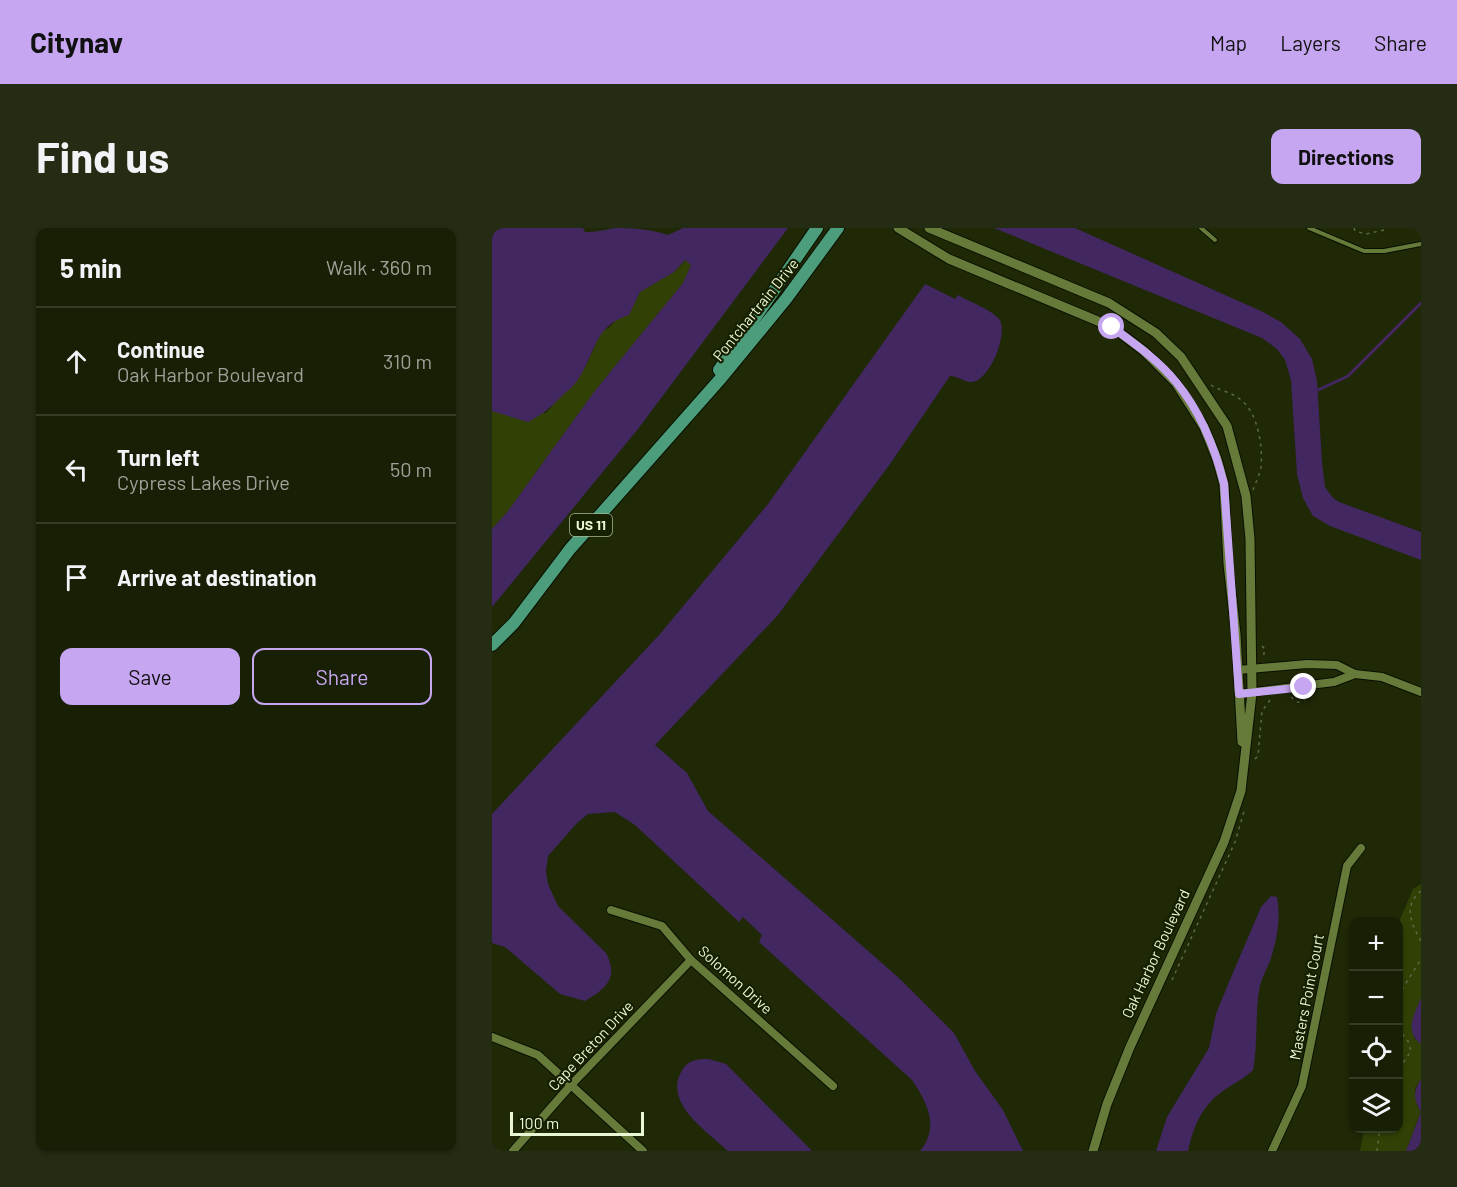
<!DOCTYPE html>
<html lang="en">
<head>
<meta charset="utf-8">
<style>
	body { margin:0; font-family:Barlow,sans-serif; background:#242c13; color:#f1f3f6 }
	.controls { position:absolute; right:18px; bottom:18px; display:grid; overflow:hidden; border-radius:12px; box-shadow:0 2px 4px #0004 }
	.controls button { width:54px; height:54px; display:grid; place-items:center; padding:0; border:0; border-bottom:2px solid #363d26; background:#171f04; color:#f1f3f6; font:30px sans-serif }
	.scale { position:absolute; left:18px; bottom:15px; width:134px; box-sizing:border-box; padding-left:6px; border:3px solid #eaf7d5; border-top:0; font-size:16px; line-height:21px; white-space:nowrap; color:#eaf7d5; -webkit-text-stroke:4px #161f00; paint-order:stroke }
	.stop { position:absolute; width:18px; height:18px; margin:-14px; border:4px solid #c6a6f0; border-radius:50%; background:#fff }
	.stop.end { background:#c6a6f0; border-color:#fff; box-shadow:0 2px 6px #0008 }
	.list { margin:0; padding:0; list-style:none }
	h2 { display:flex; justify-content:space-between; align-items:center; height:78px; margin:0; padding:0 24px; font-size:26px }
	h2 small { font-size:20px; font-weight:400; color:#9ea29a }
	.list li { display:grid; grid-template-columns:39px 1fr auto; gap:18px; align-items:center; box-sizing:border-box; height:108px; padding:0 24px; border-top:2px solid #363d26 }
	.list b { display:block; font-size:22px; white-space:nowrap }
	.list p { margin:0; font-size:20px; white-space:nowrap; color:#9ea29a }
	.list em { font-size:20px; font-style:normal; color:#9ea29a }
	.actions { display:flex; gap:12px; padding:18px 24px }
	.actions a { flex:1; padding:14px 0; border:2px solid #c6a6f0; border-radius:12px; text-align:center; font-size:21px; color:#c6a6f0 }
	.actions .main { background:#c6a6f0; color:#111 }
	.icon { flex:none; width:33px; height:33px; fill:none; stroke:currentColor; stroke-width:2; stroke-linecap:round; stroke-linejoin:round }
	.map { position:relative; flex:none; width:929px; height:923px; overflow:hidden; border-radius:12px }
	header { display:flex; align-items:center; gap:36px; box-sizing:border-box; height:84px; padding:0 30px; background:#c6a6f0; color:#111 }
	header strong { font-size:28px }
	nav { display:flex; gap:33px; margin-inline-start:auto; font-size:21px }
	.intro { display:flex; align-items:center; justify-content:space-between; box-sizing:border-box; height:144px; padding:0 36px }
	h1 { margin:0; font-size:42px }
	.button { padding:15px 27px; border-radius:12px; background:#c6a6f0; color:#111; font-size:21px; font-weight:700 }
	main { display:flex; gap:36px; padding:0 36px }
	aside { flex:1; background:#171f04; border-radius:12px; box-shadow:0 2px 4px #0004 }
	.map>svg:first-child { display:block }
	.green { fill:#314105 }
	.water { fill:#432761 }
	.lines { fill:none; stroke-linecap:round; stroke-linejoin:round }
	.stream { stroke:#432761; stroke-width:3 }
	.service-casing { stroke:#0a1001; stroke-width:6 }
	.minor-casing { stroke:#0a1001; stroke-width:10 }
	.tertiary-casing { stroke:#0a1001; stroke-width:11 }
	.primary-casing { stroke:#0a1001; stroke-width:14 }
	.path { stroke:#5d6846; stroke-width:1.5; stroke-dasharray:3 4.5; stroke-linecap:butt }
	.service { stroke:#667a3a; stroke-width:4 }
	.minor { stroke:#667a3a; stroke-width:8 }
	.tertiary { stroke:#667a3a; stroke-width:9 }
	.primary { stroke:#4c9d7b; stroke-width:12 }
	.route { stroke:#c6a6f0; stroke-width:8 }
	.labels { text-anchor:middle; stroke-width:4.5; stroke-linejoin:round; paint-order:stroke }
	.shield { fill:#161f00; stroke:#aab695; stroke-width:1.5 }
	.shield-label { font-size:14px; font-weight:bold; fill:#eaf7d5 }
	.street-label { font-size:15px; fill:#eaf7d5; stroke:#161f00 }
</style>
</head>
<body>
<header>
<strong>Citynav</strong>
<nav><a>Map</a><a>Layers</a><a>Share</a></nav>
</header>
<div class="intro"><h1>Find us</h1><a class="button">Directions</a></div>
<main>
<aside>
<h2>5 min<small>Walk · 360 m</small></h2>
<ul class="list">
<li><svg class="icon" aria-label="ahead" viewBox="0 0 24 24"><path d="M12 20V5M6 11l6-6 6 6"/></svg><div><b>Continue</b><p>Oak Harbor Boulevard</p></div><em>310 m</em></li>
<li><svg class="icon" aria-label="left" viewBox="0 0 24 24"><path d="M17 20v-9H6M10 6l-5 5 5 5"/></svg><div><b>Turn left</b><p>Cypress Lakes Drive</p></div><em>50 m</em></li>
<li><svg class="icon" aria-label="arrive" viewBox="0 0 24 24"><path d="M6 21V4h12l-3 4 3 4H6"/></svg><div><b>Arrive at destination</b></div></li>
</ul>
<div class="actions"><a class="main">Save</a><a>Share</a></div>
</aside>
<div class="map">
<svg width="929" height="923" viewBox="0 0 929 923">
	<rect width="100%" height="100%" fill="#1f2906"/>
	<g class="green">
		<path d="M194,32L199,37L191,55L102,164L16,283L0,301V183L54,185L93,140L109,104L118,99L124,91L137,87L148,64L182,44Z"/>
		<path d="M929,656V770L923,784L922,810L929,816V851L923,860L925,878L929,883L914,923H868L872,901L906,900L907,694L921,661Z"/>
	</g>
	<g class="water">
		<path d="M0,0H91L93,4C104,4 112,2 123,0C141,0 159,1 176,7L191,0H296L146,201L0,379V301L16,283L102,164L191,55L199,37L193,32L182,44L148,64L137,87C101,98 104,126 85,153C81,159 74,164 69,169C57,181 51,186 36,194L0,183Z"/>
		<path d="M502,0H583L769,83L789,94L808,111L820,131L825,153L830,234L833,259L841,270L847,274L929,304V332L838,298L821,288L811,270L805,246L799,152L793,132L785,121L770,110Z"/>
		<path d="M433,56L463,71L466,67C476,73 500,82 507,91C517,104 498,153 480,154C473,155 467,148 458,148L398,236L286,387L163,517L195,545L216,583L407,750L462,805L483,843L511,882L531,923H428C448,899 435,874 420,852L267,714L270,707L251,689L247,694L143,597L123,584L96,586L85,595L56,628L54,643L56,656L66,678L114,725C127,750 114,761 93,773L68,766L13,719L0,715V586L168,406L276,276Z"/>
		<path d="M779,668L785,669C789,690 785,712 778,733C774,743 768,753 767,763C763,790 766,816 761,842C751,852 738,857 727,866C708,881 701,901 696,923H664L675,889L717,820L724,786L737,754L769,679Z"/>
		<path d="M929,770V816C912,803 922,787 929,770Z"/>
		<path d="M217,831L234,836L320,923H236C216,904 172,876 189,844C195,832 205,831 217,831Z"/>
		<path d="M929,851V923H914L929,884C921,870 921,864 929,851Z"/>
	</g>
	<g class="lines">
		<path class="stream" d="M824,163L856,148L929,75"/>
		<defs>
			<g id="service">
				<path d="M709,0L723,12"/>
				<path d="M817,0L872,23H892L929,16"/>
			</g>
			<g id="minor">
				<path d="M746,442L815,436L845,437L863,446L890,449L929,464"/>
				<path d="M747,466L842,454L863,446"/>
				<path d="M119,682L170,698L199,732L341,858"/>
				<path d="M0,809L46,827L151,923"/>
				<path d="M21,923L79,857L199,732"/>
				<path d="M780,923L810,858L855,638L869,620"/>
			</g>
			<g id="tertiary">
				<path d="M406,0L457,31L620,99L652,123L684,155L712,199L725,231L732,256L736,336L744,406L750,514"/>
				<path d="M437,0L617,75L664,105L689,129L735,198L754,268L758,311L760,465L749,563L732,614L638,819L615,876L601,923"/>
			</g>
			<g id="primary">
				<path d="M227,142L325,0"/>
				<path d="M0,417L22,395L78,321L230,149L294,71L346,0"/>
			</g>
		</defs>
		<use href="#service" class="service-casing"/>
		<use href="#minor" class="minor-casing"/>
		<use href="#tertiary" class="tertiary-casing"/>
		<use href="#primary" class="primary-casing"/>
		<g class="path">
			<path d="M862,0L863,3L874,6L892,2L894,0"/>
			<path d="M719,157C728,163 740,164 749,172C766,185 771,218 769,239C768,246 764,254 761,262"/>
			<path d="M770,418L773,421L771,430"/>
			<path d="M799,469L805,474H808L812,472L813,465"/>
			<path d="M763,531L766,528L770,483L778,472"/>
			<path d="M929,663C911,677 919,696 929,713"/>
			<path d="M680,752L743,614L753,580"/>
			<path d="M906,768L929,731"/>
			<path d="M906,800L916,813L919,823L906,843"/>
			<path d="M885,923L888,900"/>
		</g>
		<use href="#service" class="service"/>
		<use href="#minor" class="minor"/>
		<use href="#tertiary" class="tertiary"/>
		<use href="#primary" class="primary"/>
	</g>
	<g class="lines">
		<path class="route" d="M620,99C643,116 666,132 684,154C708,183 723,220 732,256L747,466L812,459"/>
	</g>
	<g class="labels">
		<rect class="shield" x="78" y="286" width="42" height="22" rx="4.5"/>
		<g class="shield-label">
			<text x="99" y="302">US 11</text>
		</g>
		<g class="street-label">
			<text transform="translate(264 82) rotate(-51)" y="5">Pontchartrain Drive</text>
			<text transform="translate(664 726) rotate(-65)" y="5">Oak Harbor Boulevard</text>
			<text transform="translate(243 752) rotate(42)" y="5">Solomon Drive</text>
			<text transform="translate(815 769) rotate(-79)" y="5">Masters Point Court</text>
			<text transform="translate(99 818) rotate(-47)" y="5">Cape Breton Drive</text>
		</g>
	</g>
</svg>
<div class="controls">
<button>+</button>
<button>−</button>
<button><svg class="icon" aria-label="locate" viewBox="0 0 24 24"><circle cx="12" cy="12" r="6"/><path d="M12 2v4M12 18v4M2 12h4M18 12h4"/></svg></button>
<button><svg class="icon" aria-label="layers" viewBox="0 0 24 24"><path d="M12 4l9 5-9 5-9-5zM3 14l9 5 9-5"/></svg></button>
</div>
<div class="scale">100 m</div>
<div class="stop" style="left:620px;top:99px"></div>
<div class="stop end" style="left:812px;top:459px"></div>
</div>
</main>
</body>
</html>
